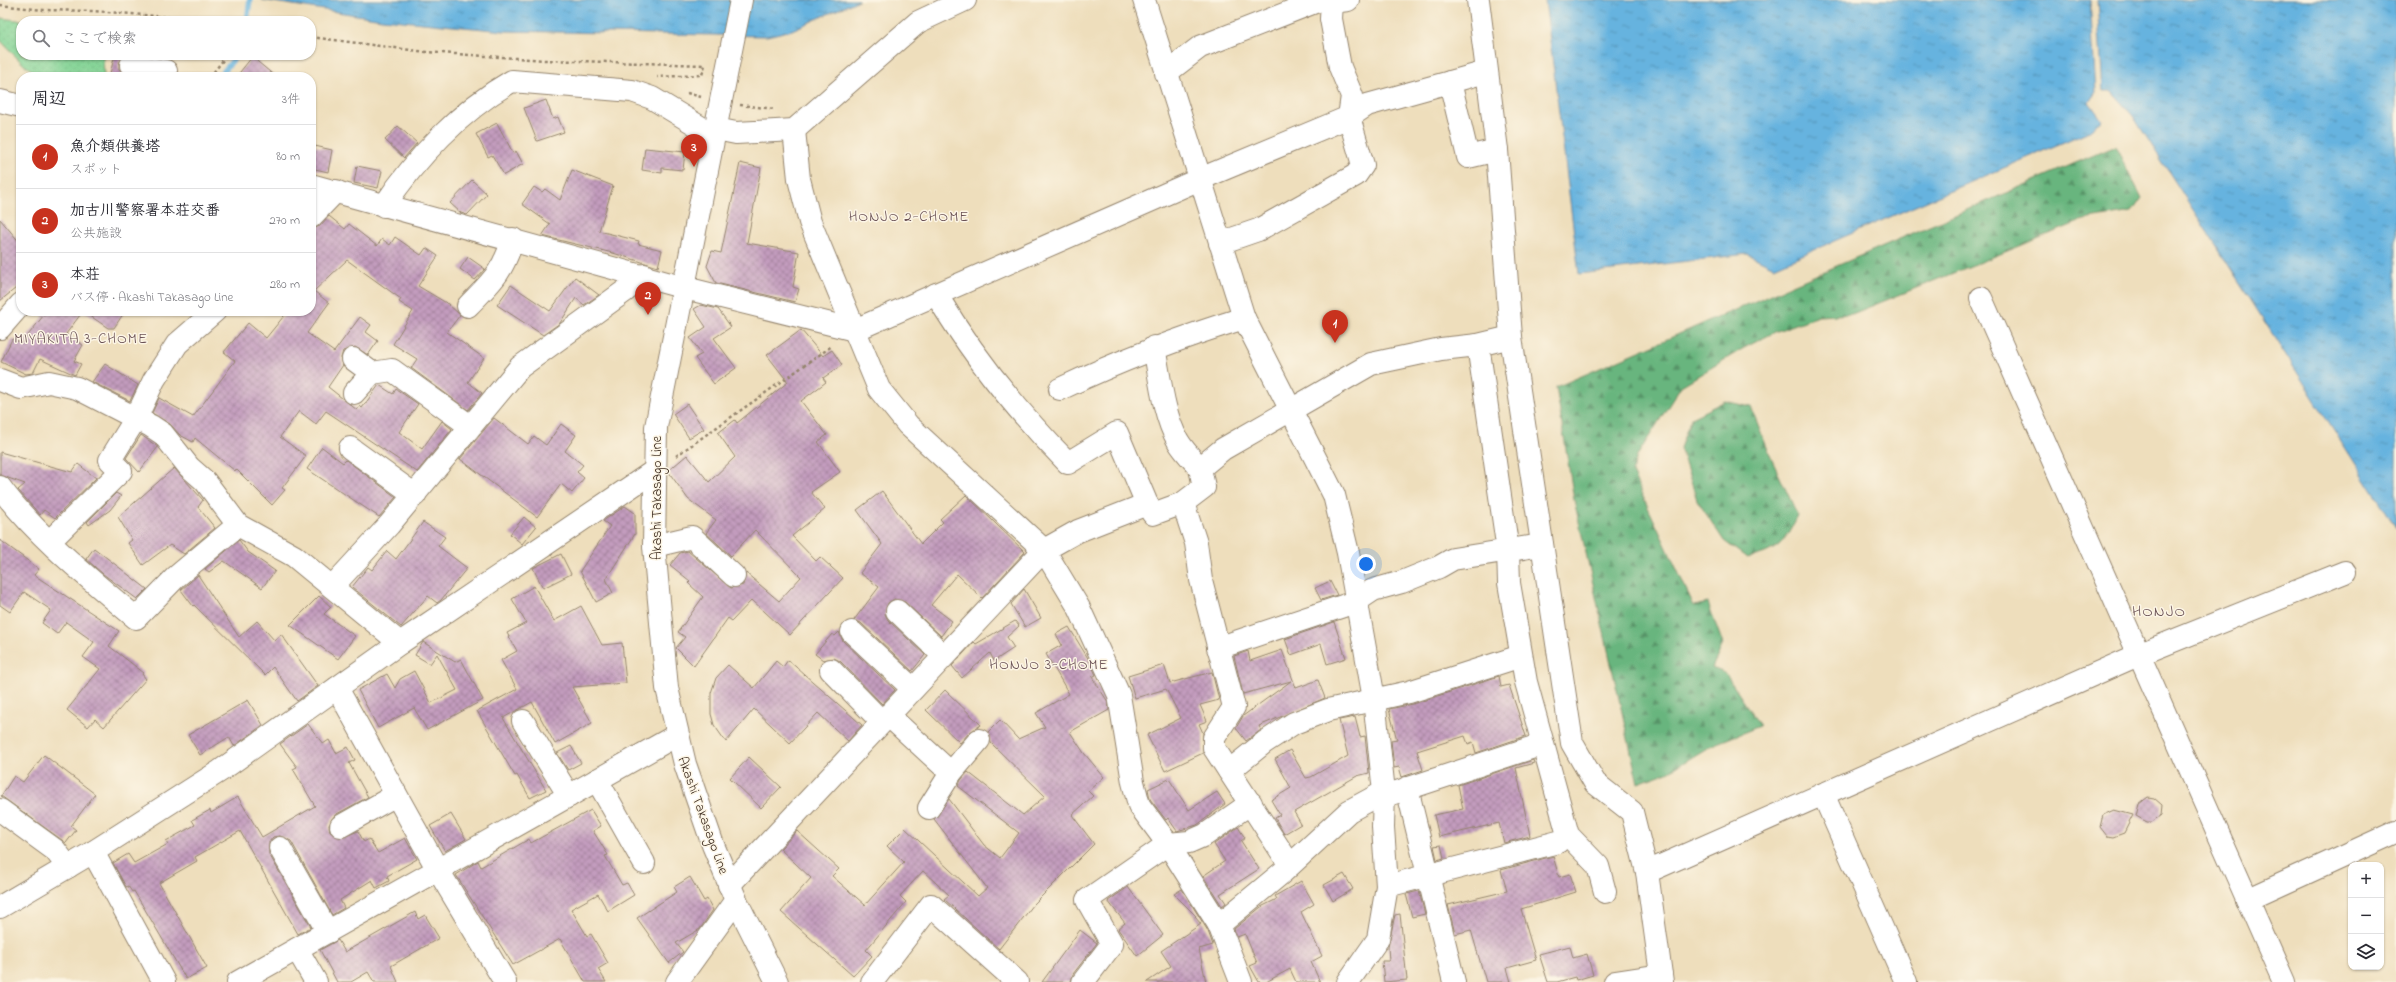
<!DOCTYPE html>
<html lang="ja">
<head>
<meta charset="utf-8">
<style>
	body { margin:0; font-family:"Indie Flower","Klee One",sans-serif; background:#f2f2f3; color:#2b2b33 }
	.controls { position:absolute; right:12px; bottom:12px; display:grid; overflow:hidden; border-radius:8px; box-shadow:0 1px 3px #0004 }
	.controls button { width:36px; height:36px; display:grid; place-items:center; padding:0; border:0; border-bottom:1px solid #e1e1e2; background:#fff; color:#2b2b33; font:20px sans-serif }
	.you { position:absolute; left:1366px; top:564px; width:14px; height:14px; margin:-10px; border:3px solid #fff; border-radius:50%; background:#1a73e8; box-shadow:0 0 0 6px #1a73e833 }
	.badge { display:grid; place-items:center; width:26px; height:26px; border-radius:50%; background:#c8321e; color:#fff; font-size:13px; font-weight:700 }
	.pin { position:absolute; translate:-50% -33px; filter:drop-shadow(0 1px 2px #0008) }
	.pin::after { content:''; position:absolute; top:21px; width:14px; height:12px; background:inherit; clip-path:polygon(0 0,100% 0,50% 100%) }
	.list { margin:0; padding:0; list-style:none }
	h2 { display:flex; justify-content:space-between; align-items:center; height:52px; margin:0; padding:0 16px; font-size:17px }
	h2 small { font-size:13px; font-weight:400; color:#7c7c81 }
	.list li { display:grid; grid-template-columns:26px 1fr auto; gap:12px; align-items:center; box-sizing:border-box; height:64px; padding:0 16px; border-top:1px solid #e1e1e2 }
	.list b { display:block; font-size:15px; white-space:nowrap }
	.list p { margin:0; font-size:13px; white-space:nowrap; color:#7c7c81 }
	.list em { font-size:13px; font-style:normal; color:#7c7c81 }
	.icon { flex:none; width:22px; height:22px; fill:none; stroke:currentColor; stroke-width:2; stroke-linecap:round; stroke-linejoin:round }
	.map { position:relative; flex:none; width:2396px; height:982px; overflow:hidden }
	.search { position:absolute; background:#fff; box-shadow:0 1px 3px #0004; left:16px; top:16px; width:300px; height:44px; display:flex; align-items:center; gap:10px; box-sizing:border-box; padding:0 14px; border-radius:16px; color:#7c7c81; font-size:15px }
	.panel { position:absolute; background:#fff; box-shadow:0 1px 3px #0004; left:16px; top:72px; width:300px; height:244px; border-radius:16px }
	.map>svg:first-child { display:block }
	.grass { fill:url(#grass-dots); stroke:#5e7e59 }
	.forest { fill:url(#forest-firs); stroke:#52704e }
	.water { fill:url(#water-ripples); stroke:#506e7e }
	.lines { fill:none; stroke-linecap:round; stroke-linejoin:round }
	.stream { stroke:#66b3df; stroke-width:5.5 }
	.building { fill:url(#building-cross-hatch) }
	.minor-casing { stroke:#94846d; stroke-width:24 }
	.major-casing { stroke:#94846d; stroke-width:24 }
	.path { stroke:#94846d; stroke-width:2.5; stroke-dasharray:3 3; stroke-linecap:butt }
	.minor { stroke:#fff; stroke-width:22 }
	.major { stroke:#fff; stroke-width:22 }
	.labels { text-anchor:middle; stroke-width:3; stroke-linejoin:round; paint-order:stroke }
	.street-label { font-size:14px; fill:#3b2a1e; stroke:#fcf5e5 }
	.neighbourhood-label { font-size:15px; letter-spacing:1px; fill:#6b5256; stroke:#fcf5e5 }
	.quarter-label { font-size:16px; letter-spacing:1px; fill:#6b5256; stroke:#fcf5e5 }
</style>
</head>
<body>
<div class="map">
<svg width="2396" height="982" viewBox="0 0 2396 982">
	<defs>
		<pattern id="grass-dots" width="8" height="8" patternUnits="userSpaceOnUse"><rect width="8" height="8" fill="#81d394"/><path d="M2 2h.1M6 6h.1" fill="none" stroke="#70b57f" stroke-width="1.8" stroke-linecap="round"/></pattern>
		<pattern id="forest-firs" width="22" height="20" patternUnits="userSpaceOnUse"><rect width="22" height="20" fill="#68b57e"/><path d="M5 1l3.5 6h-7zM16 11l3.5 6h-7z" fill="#579367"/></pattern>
		<pattern id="water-ripples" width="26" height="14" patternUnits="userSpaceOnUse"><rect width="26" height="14" fill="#66b3df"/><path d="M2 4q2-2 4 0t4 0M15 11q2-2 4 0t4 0" fill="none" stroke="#5592b4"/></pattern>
		<pattern id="building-cross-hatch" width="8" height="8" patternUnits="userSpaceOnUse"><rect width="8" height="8" fill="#c39cbe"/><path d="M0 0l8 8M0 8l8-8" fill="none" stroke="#a07f9a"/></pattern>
	</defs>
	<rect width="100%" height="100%" fill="#fcf5e5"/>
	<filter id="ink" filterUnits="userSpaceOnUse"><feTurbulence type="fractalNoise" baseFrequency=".025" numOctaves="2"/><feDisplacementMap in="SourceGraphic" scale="8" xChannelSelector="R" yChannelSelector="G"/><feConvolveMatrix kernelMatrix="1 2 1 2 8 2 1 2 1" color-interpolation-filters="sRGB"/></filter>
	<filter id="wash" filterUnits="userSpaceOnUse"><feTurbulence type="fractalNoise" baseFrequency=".012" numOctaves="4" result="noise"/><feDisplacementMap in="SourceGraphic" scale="16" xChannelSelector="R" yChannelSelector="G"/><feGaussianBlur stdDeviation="0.9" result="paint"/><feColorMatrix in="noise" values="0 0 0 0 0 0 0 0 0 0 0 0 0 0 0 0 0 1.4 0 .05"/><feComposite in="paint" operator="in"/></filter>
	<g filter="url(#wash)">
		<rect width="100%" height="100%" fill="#eedebc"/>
		<path class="grass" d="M0,18L25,21H21V55H103L104,77H42L24,65L0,40Z"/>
		<g class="forest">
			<path d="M2115,146L2142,198L2132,212L2084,220L1852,314L1818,316L1777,331L1744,348L1681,386L1637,456L1632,473L1694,606L1708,603L1723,644L1712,668L1725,673L1760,726L1712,745L1668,772L1638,783L1574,500L1556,387Z"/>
			<path d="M1725,401L1751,407L1772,460L1798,516C1785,543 1777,552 1747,558L1724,541L1697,500L1680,448L1691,418Z"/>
		</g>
		<g class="water">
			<path d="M261,0H859L792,30L767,36L504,31L382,19Z"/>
			<path d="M1545,0H2090L2096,92L2089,102L2102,120L2087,132L1774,267L1747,254L1579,274Z"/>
			<path d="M2097,0H2396V527L2133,116L2111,91H2103Z"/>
		</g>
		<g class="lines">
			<g class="stream">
				<path d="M247,21L250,0"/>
				<path d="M219,77L237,55"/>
			</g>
		</g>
		<g id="blocks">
			<g class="building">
				<path d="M115,55H124L119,63V69L128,77H109Z"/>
				<path d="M252,57L276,77H236Z"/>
				<path d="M546,100L553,119L558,117L564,132L537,141L524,108Z"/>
				<path d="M497,123L513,153L516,151L523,164L504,175L492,155L488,157L476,134Z"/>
				<path d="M398,126L417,143L404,158L385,140Z"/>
				<path d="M315,146L332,150L328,172L311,168Z"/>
				<path d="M645,148L685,152L683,170L662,168V173L642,170Z"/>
				<path d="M740,163L761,168L747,243L799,252L793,287L799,289L795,302L716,283L707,266L712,251L721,253Z"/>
				<path d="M357,166L382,171L378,188L354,183Z"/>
				<path d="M572,170L613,186L599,231L639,241L638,244L662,250L658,267L613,253L542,236L550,224L522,204L534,187L542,192L545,189L560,200Z"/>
				<path d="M472,180L487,194L467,215L461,213L450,203Z"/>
				<path d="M329,216L345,229L349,224L377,246L382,239L390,245L395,237L421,255L426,248L438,256L418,286L448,304L460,315L447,332L484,358L468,382L482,393L468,410L411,368L417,359L393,344L413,311L399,302L401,299L347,260L314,291L329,303L307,333L334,352L360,317L371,325L366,332L378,341L368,355L355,347L343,351L341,358L343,365L328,387L357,410L360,406L362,408L379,385L393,394L396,389L418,404L399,432L422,449L442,421L452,429L417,472L326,411L316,424L299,411L280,437L306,456L282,488L285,490L272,505L236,469L235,471L195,438L193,442L180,435L170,424L152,413L159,398L193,417L235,361L224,352L248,323L266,338L288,311H311V229L320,226Z"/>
				<path d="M0,219L21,244V284L0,301Z"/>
				<path d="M468,257L485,269L475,280L460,269Z"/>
				<path d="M575,277L599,295L584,305L576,298L560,323L543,335L497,305L511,285L550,311Z"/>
				<path d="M701,305L718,309L731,327L714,338L736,368L714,384L695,358L702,354L690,338L706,327L694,309Z"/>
				<path d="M47,311H125L114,328H108L83,311L66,334L83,345L74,361L81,364L75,375L40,359L33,373L26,374L1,362L12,339L22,343Z"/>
				<path d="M801,330L823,356L832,350L842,365L823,378L826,382L801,401L827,435L818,442L840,472L811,492L825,509L792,536L816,561L820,557L843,578L790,635L752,600L732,621L728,618L694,666L676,648L685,637L678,632L703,597L688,583L690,581L670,565L680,553L688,551L731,588L743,585L746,573L779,601L801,577L755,530L731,556L706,533L716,520L688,499L668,471L687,455L709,482L735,457L718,433L735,420L737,423L788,382L767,355Z"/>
				<path d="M105,364L138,385L130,401L92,382Z"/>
				<path d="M687,404L704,429L689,438L673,414Z"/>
				<path d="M494,418L528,444L534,436L546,445L561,424L576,435L565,451L583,465L577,472L584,478L572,493L561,484L537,517L460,459Z"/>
				<path d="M141,435L158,447L139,472L126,458Z"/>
				<path d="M322,447L343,463L346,460L396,497L379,517L307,469Z"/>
				<path d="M0,452L72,472L78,464L96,478L55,518L44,510L40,515L18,490L25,484L0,475Z"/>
				<path d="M174,468L203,500L198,507L215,528L184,554L170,545L143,565L128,543L132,540L118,517Z"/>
				<path d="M882,491L921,544L943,522L940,519L966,495L1025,552L982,598L957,574L931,605L952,621L941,636L905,602L894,599L888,603L885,614L888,620L925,655L912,671L861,623L854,620L879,587L860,573L882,544L857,510Z"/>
				<path d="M116,493L121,496L110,510L89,525L87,522Z"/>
				<path d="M625,506L635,513V534L606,579L613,593L596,602L580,571L610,526L603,521Z"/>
				<path d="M524,517L536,527L522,544L510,534Z"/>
				<path d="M423,522L445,537L438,546L467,568L441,600L437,603L428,596L401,627L352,587L368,567L372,570L387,551L396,559Z"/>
				<path d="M0,540L39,569L34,575L119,631L109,646L144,673L142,674L146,679L104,727L95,719L88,727L67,710L100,669L83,657L94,642L66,622L57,634L42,623L51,610L24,592L10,612L0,605Z"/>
				<path d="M239,540L248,552L275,571L262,588L224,561L209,572L205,569Z"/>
				<path d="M94,548L147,589L137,599L103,574L86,559Z"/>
				<path d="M561,554L571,574L543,588L533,568Z"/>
				<path d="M198,575L239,637L257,621L275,641L281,634L318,686L297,701L273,667L265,675L194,605L193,606L181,590Z"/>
				<path d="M1330,581L1337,595L1321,600L1315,588Z"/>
				<path d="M534,586L554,621L581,606L602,645L622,643L626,683L572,687L592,723L555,744L532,702L503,718L546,790L530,798L517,775L515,776L477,711L517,689L501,660L517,651L507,633L526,623L512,599Z"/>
				<path d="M1024,589L1041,618L1025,627L1011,604Z"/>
				<path d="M319,596L331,607L324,614L355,636L338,659L290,625Z"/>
				<path d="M1015,621L1019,626L1007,637L1014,648L994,661L990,653L962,678L952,666L974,642L976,644Z"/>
				<path d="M1334,622L1346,658L1327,664L1321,644L1291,655L1285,639Z"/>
				<path d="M1069,627L1089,660L1096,675L1092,677L1108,702L1109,710L1070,732L1084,753L1104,777L1088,791L1093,796L1072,815L1094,844L1034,904L999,949L944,899L949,895L923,871L900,896L906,902L866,950L872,956L853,976L781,912L811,878L780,849L797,831L839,869L832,876L865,905L904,862L887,846L905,828L978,896L987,888L934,819L949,799L984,845L1000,858L1019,833L958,786L961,780L968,772L1023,815L1045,796L991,743L988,732L1000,720L1018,739L1045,727L1036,713L1069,694L1046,654L1062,645L1056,634Z"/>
				<path d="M839,632L843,641L895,690L882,704L840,661L834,658L823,660L815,654L832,634L835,636Z"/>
				<path d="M423,642L455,662L461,659L483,700L427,730L414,708L378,728L358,690L387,674L395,688L400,679L414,671L431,703L457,690L437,654L430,664L415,655Z"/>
				<path d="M1282,650L1296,688L1318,680L1325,698L1259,726L1261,730L1246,741L1236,728L1243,716L1291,681L1243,694L1234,656L1248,651L1250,661Z"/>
				<path d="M788,660L862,725L848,741L818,713L790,743L754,709L726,742L714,725L711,714V693L716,678L728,665L754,688L776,661L783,667Z"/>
				<path d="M1164,665L1170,683L1212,672L1219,700L1200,705L1207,721L1199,724L1203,733V753L1165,771L1147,735L1181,718L1166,689L1135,698L1128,676Z"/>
				<path d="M1499,676L1501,687L1509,685L1526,736L1476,753L1473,742L1468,744L1465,736L1417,751L1423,770L1402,777L1399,767L1394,768L1391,741L1397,740L1389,709L1413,704Z"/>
				<path d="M945,690L981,725L970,732L960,743L926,710Z"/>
				<path d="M248,700L263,725L234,746L229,737L200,755L188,735Z"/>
				<path d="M1355,717L1360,737L1365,736L1369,773L1357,776L1294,812L1301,824L1284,834L1275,818L1280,815L1271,800L1291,788L1275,759L1290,750L1306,778L1311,777L1348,756L1339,720Z"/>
				<path d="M308,724L323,744L329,740L336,753L348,747L355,760L349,763L368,797L335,815L329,825L330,832L341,838L358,831L364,842L369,839L378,853L405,838L417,859L387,876L389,881L376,888L372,880L340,900L344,908L332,915L291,841L280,836L273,837L269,842V854L311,927L298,934L240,831L195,857L197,861L159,883L207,968L186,979L134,891L132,892L128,886L126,887L113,863L128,854L134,863L168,844L166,841L195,825L192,820L210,810L211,813L238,797L262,837L315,806L293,769L297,767L280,744Z"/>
				<path d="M571,746L581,763L568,770L557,753Z"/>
				<path d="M44,755L95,794L71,826L76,830L66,843L1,796L14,776L23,782Z"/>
				<path d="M749,757L781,787L761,808L730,778Z"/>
				<path d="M1533,760L1534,763L1516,768L1530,836L1504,843L1499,823L1439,837L1434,815L1463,809L1458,785Z"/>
				<path d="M1169,779L1189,810L1217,792L1225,804L1197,825L1177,831L1168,818L1166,820L1150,799L1148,789Z"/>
				<path d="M2148,797L2154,798L2162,805L2161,815L2152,822H2147L2136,816L2139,804Z"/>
				<path d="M591,810L601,826L593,831L608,855L605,856L622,885L627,883L634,895L608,911L598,894L571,909L587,936L591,934L608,963L598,969L606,982H585L560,939L513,965L456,875L478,861L481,867L529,839L531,843Z"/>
				<path d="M2114,810L2133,815L2124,833L2113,837L2107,836L2100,827L2103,815Z"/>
				<path d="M451,814L466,839L445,851L430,826Z"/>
				<path d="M1238,827L1245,838L1241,841L1259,869L1220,894L1226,903L1222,906L1203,876L1225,861L1214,844Z"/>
				<path d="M1441,845L1444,858L1437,860L1434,846Z"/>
				<path d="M1553,856L1559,877L1570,874L1576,892L1521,909L1536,960L1507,968L1511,982H1486L1471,930L1455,934L1448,905L1507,891L1501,870Z"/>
				<path d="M1344,874L1353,889L1333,901L1324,885Z"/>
				<path d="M690,877L704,901L707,899L713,910L700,929L676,943L683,952L669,963L637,918L677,892L674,887Z"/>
				<path d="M1301,881L1314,904L1301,912L1322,956L1311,962L1320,982H1296L1290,969L1266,982H1259L1250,966L1257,963L1245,934L1237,937L1234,929L1261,907L1277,899L1275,896Z"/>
				<path d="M1128,887L1163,935L1137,956L1118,929L1125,923L1108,901Z"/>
				<path d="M1182,889L1208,931L1213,945L1199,949L1206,982H1147L1171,966L1161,951L1201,924L1195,917L1196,916L1174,894Z"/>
				<path d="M1419,891L1425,914L1412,917L1406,894Z"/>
				<path d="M415,912L418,919L425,915L439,938L391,966L398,982H374L368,972L351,982H337L320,950L338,940L345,952Z"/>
				<path d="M1400,914L1407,980L1384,982L1382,961H1389L1388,947L1395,915Z"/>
				<path d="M1080,930L1097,943L1073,974L1071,982H1042Z"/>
				<path d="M1570,946L1573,958L1587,954L1593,975L1576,980L1575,977L1557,982H1548L1539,954Z"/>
			</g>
		</g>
	</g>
	<g filter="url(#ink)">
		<use href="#blocks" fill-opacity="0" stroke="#94846d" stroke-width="1"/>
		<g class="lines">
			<defs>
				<g id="minor">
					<path d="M1144,0L1244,318L1334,495L1348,553L1374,699L1384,792L1383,827L1387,886L1378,939L1348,982"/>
					<path d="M1478,0L1497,150L1511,337L1572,743L1595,783L1632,812L1647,872L1662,982"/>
					<path d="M131,65L166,71"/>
					<path d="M1166,73L1200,47L1320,0L1332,2"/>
					<path d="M1450,82L1468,157L1497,150"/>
					<path d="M0,101L21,106"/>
					<path d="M794,130L799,179L810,222L879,389L908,425L1044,550L1079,608L1119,695L1133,782L1139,805L1168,844L1219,925L1241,982"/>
					<path d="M311,185L685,288L855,330L1200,179L1349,117L1367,105L1486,72"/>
					<path d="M384,206C416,158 461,110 512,81L632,91L652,98L705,130L716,129L736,133L794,130L918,22L965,0"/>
					<path d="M311,217L336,191"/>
					<path d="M1220,243L1258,230L1356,175L1363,165L1349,117L1352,96L1340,67L1331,19L1332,2L1348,0"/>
					<path d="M936,294C974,358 1016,410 1068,463L1117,433L1147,504"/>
					<path d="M1981,298L2284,982"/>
					<path d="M468,306C492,281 502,274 513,239"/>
					<path d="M0,328L21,304"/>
					<path d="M1478,345L1508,551L1509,583L1526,682L1568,835L1598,866L1605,892"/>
					<path d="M1154,347C1160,378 1163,414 1178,441C1184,451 1192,459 1200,468"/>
					<path d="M353,359L372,373"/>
					<path d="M0,380L21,388L49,382L77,388L151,426L163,434L189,467L205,481L238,525L294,556L400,643"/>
					<path d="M1060,389C1121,360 1179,338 1244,318"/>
					<path d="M354,393L372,373L392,370L470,426"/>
					<path d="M350,448L415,495"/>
					<path d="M0,487C36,536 90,579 136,618L176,577L238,525"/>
					<path d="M1183,503L1196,543L1201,580L1234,707L1214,738V748L1290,865"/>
					<path d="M50,541L121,471L110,460L136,418L154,380L177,344L215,311"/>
					<path d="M654,546L692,537L734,576"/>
					<path d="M332,587L389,525L520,367L625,291L644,275"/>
					<path d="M897,611L944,656"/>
					<path d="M852,632L913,689"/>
					<path d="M1218,648L1355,602L1373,590L1402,582L1439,567L1453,559L1542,545"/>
					<path d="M831,670L882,722"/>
					<path d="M337,688L438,870L505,982"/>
					<path d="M888,715L951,773"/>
					<path d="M523,721L569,796"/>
					<path d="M1229,771L1265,742L1294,723L1328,710L1409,692L1521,656"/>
					<path d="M597,780L644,863"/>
					<path d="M1407,788L1454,982"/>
					<path d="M1394,793L1543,744"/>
					<path d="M1823,794L1906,982"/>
					<path d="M929,808L951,773L979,740"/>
					<path d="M0,810L55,850L68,867"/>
					<path d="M341,826L396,795"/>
					<path d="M280,848L328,932"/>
					<path d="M93,852L164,982"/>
					<path d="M1647,872L2138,655L2345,572"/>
					<path d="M729,885L1044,550L1078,531L1147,504L1153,514L1183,503L1204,487L1200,468L1223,449L1371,364L1441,349L1478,345L1511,337"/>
					<path d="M1387,886L1558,842"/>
					<path d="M2247,900L2396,832"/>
					<path d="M0,907L93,852L220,771L400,643L654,471"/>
					<path d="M1219,925L1283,872L1349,811L1384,792"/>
					<path d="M297,949L316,982"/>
					<path d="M238,982L677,735"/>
					<path d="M677,982L736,900"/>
					<path d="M872,982L931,905L1017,982"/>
					<path d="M1083,982L1112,944L1087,900L1168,844L1189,842L1205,835L1251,803"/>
					<path d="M1615,982L1661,975"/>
				</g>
				<path id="major" d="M741,0L656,427L654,546L667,688L685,764L713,845L736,900L777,982"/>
			</defs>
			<use href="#minor" class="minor-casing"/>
			<use href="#major" class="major-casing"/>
			<g class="path">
				<path d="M0,5L43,10L94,11L216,21"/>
				<path d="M311,37L426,52L545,60L705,65L702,75L657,77"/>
				<path d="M210,77L227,55"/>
				<path d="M687,93L701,97"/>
				<path d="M740,105L775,109"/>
				<path d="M676,456L832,346"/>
			</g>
			<use href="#minor" class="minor"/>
			<use href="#major" class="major"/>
		</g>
	</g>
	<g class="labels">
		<g class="street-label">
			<text transform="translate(656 498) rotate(-90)" y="5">Akashi Takasago Line</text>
			<text transform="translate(704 815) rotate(70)" y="5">Akashi Takasago Line</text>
		</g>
		<g class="neighbourhood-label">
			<text x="909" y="221">HONJO 2-CHOME</text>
			<text x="81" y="343">MIYAKITA 3-CHOME</text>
			<text x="1049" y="669">HONJO 3-CHOME</text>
		</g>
		<g class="quarter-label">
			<text x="2159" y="616">HONJO</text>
		</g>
	</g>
</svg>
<div class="controls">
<button>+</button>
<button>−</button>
<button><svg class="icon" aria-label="layers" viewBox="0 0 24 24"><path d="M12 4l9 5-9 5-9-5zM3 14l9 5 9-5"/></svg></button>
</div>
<div class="you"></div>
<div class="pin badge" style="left:1335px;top:343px">1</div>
<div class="pin badge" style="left:648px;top:315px">2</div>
<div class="pin badge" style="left:694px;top:167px">3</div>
<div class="search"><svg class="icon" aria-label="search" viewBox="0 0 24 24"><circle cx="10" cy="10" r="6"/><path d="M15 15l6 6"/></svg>ここで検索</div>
<section class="panel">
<h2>周辺<small>3件</small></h2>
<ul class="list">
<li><span class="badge">1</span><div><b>魚介類供養塔</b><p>スポット</p></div><em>80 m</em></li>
<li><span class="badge">2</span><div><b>加古川警察署本荘交番</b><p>公共施設</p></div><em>270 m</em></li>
<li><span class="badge">3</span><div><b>本荘</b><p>バス停 · Akashi Takasago Line</p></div><em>280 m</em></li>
</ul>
</section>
</div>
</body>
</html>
